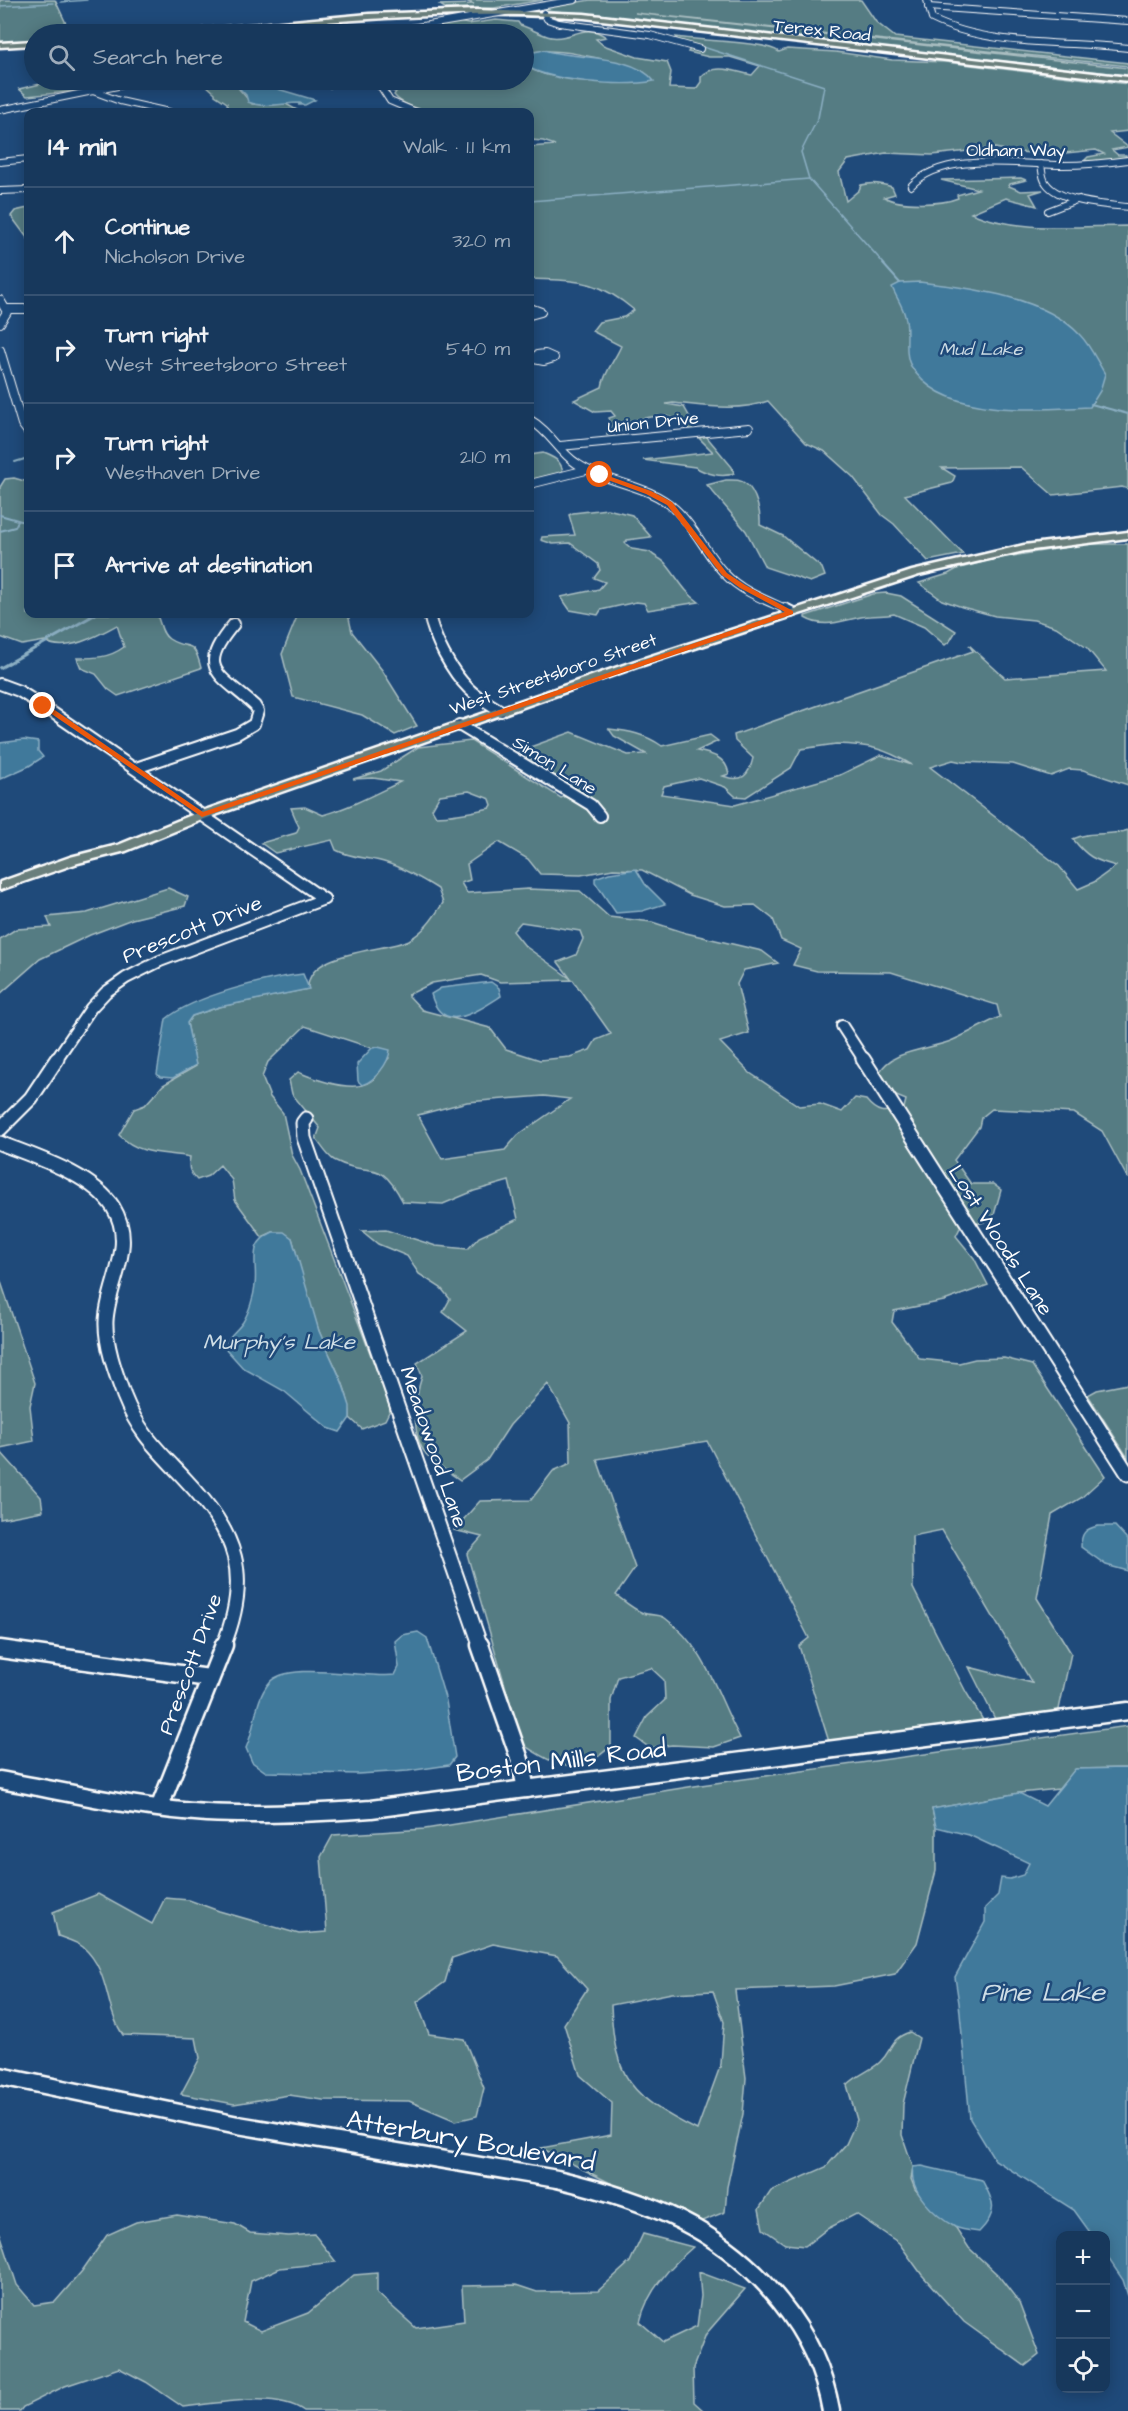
<!DOCTYPE html>
<html lang="en">
<head>
<meta charset="utf-8">
<style>
	body { margin:0; font-family:"Architects Daughter",sans-serif; background:#203f62; color:#f1f3f6 }
	.controls { position:absolute; right:18px; bottom:18px; display:grid; overflow:hidden; border-radius:12px; box-shadow:0 3px 15px #0003 }
	.controls button { width:54px; height:54px; display:grid; place-items:center; padding:0; border:0; border-bottom:2px solid #365272; background:#17385c; color:#f1f3f6; font:30px sans-serif }
	.stop { position:absolute; width:18px; height:18px; margin:-14px; border:4px solid #ea580c; border-radius:50%; background:#fff }
	.stop.end { background:#ea580c; border-color:#fff; box-shadow:0 2px 6px #0008 }
	.list { margin:0; padding:0; list-style:none }
	h2 { display:flex; justify-content:space-between; align-items:center; height:78px; margin:0; padding:0 24px; font-size:26px }
	h2 small { font-size:20px; font-weight:400; color:#9eacbb }
	.list li { display:grid; grid-template-columns:39px 1fr auto; gap:18px; align-items:center; box-sizing:border-box; height:108px; padding:0 24px; border-top:2px solid #365272 }
	.list b { display:block; font-size:22px; white-space:nowrap }
	.list p { margin:0; font-size:20px; white-space:nowrap; color:#9eacbb }
	.list em { font-size:20px; font-style:normal; color:#9eacbb }
	.icon { flex:none; width:33px; height:33px; fill:none; stroke:currentColor; stroke-width:2; stroke-linecap:round; stroke-linejoin:round }
	.map { position:relative; flex:none; width:1128px; height:2411px; overflow:hidden }
	.search { position:absolute; background:#17385c; box-shadow:0 3px 15px #0003; left:24px; top:24px; width:510px; height:66px; display:flex; align-items:center; gap:15px; box-sizing:border-box; padding:0 21px; border-radius:33px; color:#9eacbb; font-size:22px }
	.panel { position:absolute; background:#17385c; box-shadow:0 3px 15px #0003; left:24px; top:108px; width:510px; height:510px; border-radius:12px }
	.map>svg:first-child { display:block }
	.green { fill:#547c83; stroke:#aabec1; stroke-width:1.5; fill-rule:evenodd }
	.water { fill:#40799b; stroke:#8cafc3; stroke-width:1.5 }
	.lines { fill:none; stroke-linecap:round; stroke-linejoin:round }
	.stream-far2 { stroke:#8cafc3; stroke-width:1.5 }
	.stream-far1 { stroke:#8cafc3; stroke-width:2 }
	.stream { stroke:#8cafc3; stroke-width:3 }
	.minor-far4-casing { stroke:#fff; stroke-width:8 }
	.minor-far3-casing { stroke:#fff; stroke-width:10 }
	.minor-far2-casing { stroke:#fff; stroke-width:14 }
	.minor-far1-casing { stroke:#fff; stroke-width:17 }
	.minor-casing { stroke:#fff; stroke-width:21 }
	.major-casing { stroke:#fff; stroke-width:5 }
	.minor-far4 { stroke:#1f4a7a; stroke-width:6 }
	.minor-far3 { stroke:#1f4a7a; stroke-width:8 }
	.minor-far2 { stroke:#1f4a7a; stroke-width:10 }
	.minor-far1 { stroke:#1f4a7a; stroke-width:13 }
	.minor { stroke:#1f4a7a; stroke-width:16 }
	.major { fill:#6a7f7c; fill-rule:evenodd }
	.route { fill:#ea580c }
	.labels { text-anchor:middle; stroke-width:5; stroke-linejoin:round; paint-order:stroke }
	.far-street-label { font-size:18px; fill:#fff; stroke:#1f4a7a }
	.far-water-label { font-size:18px; font-style:italic; fill:#cfdee6; stroke:#1f4a7a }
	.street-label { font-size:21px; fill:#fff; stroke:#1f4a7a }
	.water-label { font-size:22px; font-style:italic; fill:#cfdee6; stroke:#1f4a7a }
	.near-street-label { font-size:26px; fill:#fff; stroke:#1f4a7a }
	.near-water-label { font-size:27px; font-style:italic; fill:#cfdee6; stroke:#1f4a7a }
</style>
</head>
<body>
<div class="map">
<svg width="1128" height="2411" viewBox="0 0 1128 2411">
	<rect width="100%" height="100%" fill="#1f4a7a"/>
	<filter id="ink" filterUnits="userSpaceOnUse"><feTurbulence type="fractalNoise" baseFrequency=".0167" numOctaves="2"/><feDisplacementMap in="SourceGraphic" scale="12" xChannelSelector="R" yChannelSelector="G"/><feConvolveMatrix kernelMatrix="1 2 1 2 8 2 1 2 1" color-interpolation-filters="sRGB"/></filter>
	<g filter="url(#ink)">
		<g class="green">
			<path d="M0,0H55L71,34H34V40L0,42Z"/>
			<path d="M463,0H543L494,8H445L440,5L474,4Z"/>
			<path d="M590,0H861L876,22L895,37L1128,63V66L635,13L1128,68V75L546,10L542,8Z"/>
			<path d="M496,20L518,22L520,25C530,28 541,35 551,37C572,41 584,21 606,37L596,39L603,45L637,57L667,62L671,72L669,88L696,89L701,82V77C713,62 737,72 752,75L760,66L730,57H709L688,52L690,49L680,45L676,37C698,41 766,41 779,52L787,49L836,52L892,60L945,62L1128,84V131L1110,133L1128,147L1112,150L1118,155H1126V157L1118,160L1084,161L1088,157L1104,154L1096,150L1055,154L1016,152L995,148L932,155L886,153L848,160L839,172L846,201L859,190L861,185C872,182 881,183 892,187L895,194L884,197C900,206 941,205 958,198L957,195L978,189L941,180L1021,178L1026,180L1010,184L1009,186L1021,191L1043,190L1030,194L1037,206L1006,198L971,213C1018,233 1077,226 1128,226V489L1122,487L1053,495L1021,467L942,468L955,476L952,483L905,495L963,554L928,561L894,524L882,515L853,477L824,451L806,443L768,401C736,412 706,406 673,403L666,404L684,407L697,430H690C670,408 651,417 626,422L628,426L626,430L607,435V433L612,430L609,418L615,416L611,411L595,412L574,400L602,387C604,372 615,360 621,346L592,331L599,322L624,317L634,310C596,278 577,281 530,279V147L555,145L543,141L530,140V112C490,112 415,121 394,95L396,92L387,90L370,80H524V65C558,87 598,74 635,69C608,59 551,45 524,54V34H395L458,22L468,24Z"/>
			<path d="M58,80H125L126,81L88,90L27,96L19,89Z"/>
			<path d="M182,80L236,82L262,80L242,84L239,89L252,104H286L297,110L228,112L227,103L215,95V93L205,84Z"/>
			<path d="M276,80H308L328,84L330,88H289L276,85L282,81Z"/>
			<path d="M28,208V239L11,216L15,211Z"/>
			<path d="M706,436L732,467L734,473C723,479 705,473 695,467L643,460L713,452L699,438Z"/>
			<path d="M543,453C553,457 561,460 563,472L530,481V455Z"/>
			<path d="M14,478L28,482V614H156C161,621 160,633 169,639C189,652 193,636 201,668L118,696L108,689L96,674L81,668L77,658C95,658 109,658 124,647L117,625C99,635 65,654 45,641L22,645L0,637V487L5,479Z"/>
			<path d="M726,480C733,480 740,479 746,484C756,492 761,513 760,525L783,536L822,568L825,576L810,582L765,567L746,531L707,485Z"/>
			<path d="M607,509L632,515L651,537L627,540L625,543L632,549L650,552C655,558 662,558 666,564C678,578 683,591 699,602L648,610L644,603L636,602L601,610L598,615L570,610L561,597L599,589L605,582L594,578L600,570L598,564L570,543L553,544L541,540L542,537L575,535L569,515L573,513Z"/>
			<path d="M1086,544H1128V785L1083,770L1069,769L1051,776L1013,764L962,762L953,760L930,767L1059,866L1078,889L1094,882L1116,866C1094,860 1087,857 1073,839C1091,830 1110,837 1128,830V1179L1102,1131L1074,1113L992,1109L981,1118L979,1127L954,1160L971,1184H993L1001,1190L994,1215L984,1222L960,1228L956,1236L974,1258L988,1285L944,1301L894,1311L892,1322L920,1359L959,1363L975,1359L1004,1358L1032,1365L1105,1476L1081,1498L1052,1515L1037,1598L1071,1653L1058,1714L997,1723L969,1667L1032,1683L942,1530L912,1536L913,1588L966,1692L986,1725L830,1745L799,1646L809,1638L707,1441L597,1459L635,1568L616,1595C624,1601 633,1609 643,1613C650,1616 659,1613 665,1618C708,1650 716,1694 740,1738L714,1747L672,1745L650,1748L636,1738L647,1717L665,1700L664,1680L651,1668L618,1677L611,1700V1746C604,1752 596,1759 588,1763C565,1773 540,1756 522,1744L467,1554L482,1537L454,1530L480,1501L531,1500L553,1471L571,1463L570,1423L548,1384L510,1425L487,1460L460,1480C449,1472 434,1464 426,1454C410,1434 415,1398 422,1376L417,1363L467,1331L443,1312L450,1299L441,1288L419,1274L407,1256L378,1244L362,1231L386,1230L436,1246L468,1249L479,1237L518,1219L509,1181L474,1191L443,1204L403,1202C378,1153 371,1180 334,1160C327,1156 321,1145 316,1139L320,1128L292,1094L289,1080L298,1072C317,1080 354,1094 372,1081C379,1076 383,1064 389,1058L378,1047L372,1048L305,1026L268,1062L262,1077L270,1097L283,1113L292,1155L300,1170L391,1408L385,1420L362,1429L350,1418C350,1387 330,1360 319,1331C308,1301 301,1269 292,1238L273,1232L262,1237L235,1200L232,1180L220,1165L208,1176L197,1180C189,1172 188,1168 190,1157C164,1152 140,1156 119,1135L134,1109L145,1105L163,1085L196,1066L187,1023L192,1016L219,1007L308,989C306,950 384,952 409,940C425,931 433,918 443,903L438,889C422,879 405,869 387,863C370,857 353,859 336,850L332,840L275,853L261,843L296,833L299,827L291,808L305,807L323,815C351,807 375,794 400,782L373,778L353,779L381,771L418,747L471,741L561,798L578,792L519,751L572,732L628,755L646,754L614,736L609,729C629,731 645,734 662,746L710,735L718,741L697,751C712,754 726,757 729,774L723,776C742,783 749,776 753,758L735,741L734,735L973,651L969,645L1005,678L1106,671L1087,648L1056,627L1034,620L995,616L962,607L942,600L919,583L948,574L957,569L994,559ZM836,744C869,745 884,748 912,765L881,755L840,775L735,805L661,794L664,786L699,778L725,787L735,796L746,797L791,768L801,749ZM469,791L490,799L492,805L490,808C472,812 455,816 436,816L432,809L440,795ZM499,842L528,859L540,874L581,875L613,869L642,870L690,895L725,906L755,905L773,919L781,940L801,949L793,965L817,971L891,972L997,1005L1000,1017C984,1024 969,1033 953,1040C930,1050 892,1049 879,1073L889,1093L906,1100L904,1108C886,1112 879,1116 866,1100L855,1098L842,1112L820,1104L799,1106L750,1073L720,1042L749,1033L737,984L744,970L778,963L762,951L686,933L652,922L609,917L580,891L528,889L467,893L461,883L470,880L467,864ZM521,922L580,931L583,939L576,955L558,962L571,979L525,946L513,931ZM481,975L500,982L573,980L611,1034L596,1040L590,1050L570,1057L540,1060L506,1049L490,1028L422,1010L408,995L432,983ZM544,1096L570,1099L518,1135L505,1150L442,1159L418,1115L467,1102Z"/>
			<path d="M886,593L901,596L956,631L950,641L945,645L924,627L894,614C885,616 879,615 870,616C848,617 827,631 805,618V616L873,594Z"/>
			<path d="M298,614H348L352,632L382,670L417,726L395,735L362,715L293,697L282,654Z"/>
			<path d="M168,888L188,897L185,906L132,919L90,935L40,959L0,994V939L16,929L51,927L47,917L87,913Z"/>
			<path d="M0,1279L35,1383L30,1406L34,1441L0,1448Z"/>
			<path d="M1128,1384V1458L1088,1395L1097,1390Z"/>
			<path d="M0,1451L41,1497L43,1511L0,1519Z"/>
			<path d="M1128,1726V1768L1076,1769L1059,1789L1019,1793L932,1809L936,1827V1871L917,1943L895,1974L834,1986L735,1990L746,2078L743,2114L727,2187L725,2212L702,2221L618,2187L541,2148L611,2135L612,2103L580,2075L564,2024L587,1989L557,1956L493,1944L452,1958L445,1982L417,2002L429,2034L464,2039L484,2088L477,2116L456,2121L409,2101L323,2100L289,2095L234,2104L181,2094L200,2058L196,2038L123,2035C104,2008 111,1972 83,1947C77,1942 66,1939 58,1936L53,1912L98,1894L152,1924L165,1898L189,1900L219,1911L299,1934L327,1932L321,1857L333,1835L425,1829L701,1785ZM713,1991L724,2022L721,2064L697,2130C632,2097 614,2080 611,2005L672,1993Z"/>
			<path d="M910,2032L919,2038L903,2104L902,2135L913,2167L911,2179L915,2189L931,2208L956,2228L969,2248L998,2275L1019,2302L1039,2355L1025,2366L964,2322L922,2275L899,2243L856,2214L827,2229L805,2246L785,2244L763,2229L759,2209L771,2191L826,2167L846,2144L857,2120L847,2085C858,2074 872,2070 880,2062C894,2048 889,2039 910,2032Z"/>
			<path d="M177,2215L235,2224L250,2233L289,2236L314,2234L336,2262L280,2268L251,2281L243,2322L261,2331L308,2313L354,2275L377,2273V2293L416,2328L464,2321L462,2286L516,2285L537,2292L598,2291L630,2262L643,2234L693,2247C669,2267 647,2291 640,2322L663,2342L697,2326L701,2296L699,2272L745,2289L706,2334L693,2368L694,2402L704,2411H304C276,2390 216,2404 183,2407L146,2382L119,2368L65,2386L23,2407L20,2411H0V2233L17,2285L34,2305L55,2302L82,2271L107,2235L136,2222Z"/>
		</g>
		<g class="water">
			<path d="M544,50C575,60 632,53 654,81C623,87 550,82 524,65V54Z"/>
			<path d="M276,80L283,81L275,87L278,89L315,100L305,105H298L302,104L300,103C282,103 265,109 248,102L246,95L237,86L251,81Z"/>
			<path d="M920,282C970,288 1044,296 1080,335C1090,345 1097,361 1105,374L1100,391L1090,407C1038,409 942,419 911,366C903,353 910,331 905,316C903,307 896,297 892,287L900,283Z"/>
			<path d="M24,740L38,742V751L43,757L29,766L0,779V743Z"/>
			<path d="M636,869L645,884L665,904L642,911L616,913L595,882V878L609,873Z"/>
			<path d="M303,974L309,989L219,1007L192,1016L187,1023L196,1065L173,1078L160,1077L157,1074L166,1019C194,996 267,978 303,974Z"/>
			<path d="M491,982L499,988L501,996C476,1012 442,1036 431,994L441,988Z"/>
			<path d="M378,1047L390,1050C389,1063 375,1081 362,1085L358,1081L357,1064L372,1048Z"/>
			<path d="M273,1232H284L292,1238L319,1331L342,1382L350,1406V1418L340,1432L328,1428L284,1391L243,1368L226,1349C229,1332 235,1334 243,1322C249,1312 254,1296 255,1285C258,1262 246,1244 273,1232Z"/>
			<path d="M1098,1526H1115L1128,1540V1571L1106,1565L1081,1547C1081,1533 1085,1529 1098,1526Z"/>
			<path d="M418,1632L427,1638L446,1701L455,1757L449,1765L408,1771L358,1774L266,1772L252,1762L246,1748C256,1727 254,1701 269,1683C287,1660 367,1679 395,1675L399,1667L395,1641L402,1635Z"/>
			<path d="M1128,1768V2296L1123,2280L1106,2255V2236L1092,2235L1074,2210L995,2160L970,2119L959,2003L955,1977L985,1922V1908L998,1895L1001,1878L1010,1879L1023,1875L1029,1863L969,1835L936,1827L932,1809L1019,1793L1045,1806L1075,1769Z"/>
			<path d="M922,2166L982,2180C994,2203 999,2212 979,2232C972,2231 962,2230 955,2227C935,2216 908,2191 913,2167Z"/>
		</g>
		<g class="lines">
			<g class="stream-far2">
				<path d="M61,2L87,0"/>
				<path d="M0,6L53,3"/>
				<path d="M557,17L566,22"/>
				<path d="M700,46L824,86L818,118L801,152L809,179L885,265"/>
				<path d="M530,201L809,179"/>
			</g>
			<g class="stream-far1">
				<path d="M883,264L900,283"/>
				<path d="M1091,404L1128,414"/>
				<path d="M15,462L28,458"/>
				<path d="M0,515L28,523"/>
				<path d="M0,531L15,527L18,521"/>
			</g>
			<path class="stream" d="M0,668L96,614"/>
			<defs>
				<g id="minor-far4">
					<path d="M927,0L932,19C988,47 1067,41 1128,48"/>
					<path d="M928,7L1128,21"/>
					<path d="M544,13L547,19L559,23L650,35L700,49"/>
					<path d="M376,34L575,0"/>
					<path d="M366,80L381,87L390,101L416,112"/>
					<path d="M93,91L120,101L169,112"/>
					<path d="M0,110L147,80"/>
					<path d="M0,162L28,159"/>
					<path d="M1041,164C1042,170 1042,178 1046,183C1059,202 1106,205 1128,207"/>
					<path d="M911,186C944,151 1018,165 1063,165C1085,165 1106,163 1128,160"/>
					<path d="M0,191L28,190"/>
					<path d="M1048,211L1079,199"/>
				</g>
				<g id="minor-far3">
					<path d="M0,300L7,312L0,323"/>
					<path d="M530,308L541,312L530,315"/>
					<path d="M7,309H28"/>
					<path d="M0,350L22,424L28,432"/>
					<path d="M545,354L554,358L544,361L534,359L537,355Z"/>
					<path d="M530,420C550,431 558,451 576,463C606,484 647,483 675,509C695,527 706,554 725,574C742,592 766,600 788,610"/>
					<path d="M560,446L749,428"/>
					<path d="M530,484L586,470"/>
				</g>
				<g id="minor-far2">
					<path d="M785,609L791,612"/>
					<path d="M429,614C434,639 451,671 469,689C478,698 490,704 501,711"/>
					<path d="M0,684L19,691L43,706L324,899"/>
					<path d="M459,725L591,805L600,816"/>
					<path d="M136,768L237,734L254,724L258,711L255,706C219,673 195,670 234,624"/>
					<path d="M842,1026L864,1060"/>
					<path d="M56,1060L91,1008L106,992L126,978L160,961L324,899"/>
				</g>
				<g id="minor-far1">
					<path d="M863,1059L1128,1474"/>
					<path d="M306,1119L303,1123L304,1138L481,1647"/>
					<path d="M0,1129L31,1098L57,1059"/>
					<path d="M0,1143C35,1157 92,1174 113,1207C137,1246 108,1281 106,1321C105,1345 116,1374 124,1396C139,1434 158,1450 185,1479C237,1534 252,1575 223,1647"/>
				</g>
				<g id="minor">
					<path d="M480,1645L520,1760L526,1789"/>
					<path d="M0,1649L209,1678"/>
					<path d="M0,1780C67,1792 139,1809 207,1813C262,1816 316,1813 371,1809L1128,1711"/>
					<path d="M160,1806L224,1645"/>
					<path d="M0,2076L238,2125L557,2179C646,2200 721,2227 780,2301C806,2333 824,2370 831,2411"/>
				</g>
				<g id="major">
					<path d="M477,10L584,14L1128,77V81L584,18C446,8 310,24 173,34H151L369,14Z"/>
					<path d="M34,41V45L0,47V43Z"/>
					<path d="M1128,532V538L1024,551L919,575L640,666L207,818L126,851L78,863L0,890V882L70,857L118,845L199,812L632,662L912,571L1024,545Z"/>
				</g>
			</defs>
			<use href="#minor-far4" class="minor-far4-casing"/>
			<use href="#minor-far3" class="minor-far3-casing"/>
			<use href="#minor-far2" class="minor-far2-casing"/>
			<use href="#minor-far1" class="minor-far1-casing"/>
			<use href="#minor" class="minor-casing"/>
			<use href="#major" class="major-casing"/>
			<use href="#minor-far4" class="minor-far4"/>
			<use href="#minor-far3" class="minor-far3"/>
			<use href="#minor-far2" class="minor-far2"/>
			<use href="#minor-far1" class="minor-far1"/>
			<use href="#minor" class="minor"/>
			<use href="#major" class="major"/>
		</g>
	</g>
	<path class="route" d="M600,473L651,491L672,502L727,573L745,585L793,611V614L202,817L40,706L46,704L203,812L785,612L740,588L722,575L667,505L646,494L597,476Z"/>
	<g class="labels">
		<g class="far-street-label">
			<text transform="translate(822 30) rotate(6)" y="6">Terex Road</text>
			<text x="1016" y="156">Oldham Way</text>
			<text transform="translate(653 422) rotate(-6)" y="6">Union Drive</text>
			<text transform="translate(553 674) rotate(-19)" y="6">West Streetsboro Street</text>
			<text transform="translate(555 765) rotate(32)" y="6">Simon Lane</text>
		</g>
		<g class="far-water-label">
			<text x="981" y="355">Mud Lake</text>
		</g>
		<g class="street-label">
			<text transform="translate(192 929) rotate(-22)" y="7">Prescott Drive</text>
			<text transform="translate(1001 1240) rotate(57)" y="7">Lost Woods Lane</text>
			<text transform="translate(434 1447) rotate(71)" y="7">Meadowood Lane</text>
			<text transform="translate(190 1664) rotate(-70)" y="7">Prescott Drive</text>
		</g>
		<g class="water-label">
			<text x="279" y="1349">Murphy's Lake</text>
		</g>
		<g class="near-street-label">
			<text transform="translate(561 1760) rotate(-7)" y="9">Boston Mills Road</text>
			<text transform="translate(471 2140) rotate(10)" y="9">Atterbury Boulevard</text>
		</g>
		<g class="near-water-label">
			<text x="1043" y="2001">Pine Lake</text>
		</g>
	</g>
</svg>
<div class="controls">
<button>+</button>
<button>−</button>
<button><svg class="icon" aria-label="locate" viewBox="0 0 24 24"><circle cx="12" cy="12" r="6"/><path d="M12 2v4M12 18v4M2 12h4M18 12h4"/></svg></button>
</div>
<div class="stop" style="left:600px;top:475px"></div>
<div class="stop end" style="left:43px;top:706px"></div>
<div class="search"><svg class="icon" aria-label="search" viewBox="0 0 24 24"><circle cx="10" cy="10" r="6"/><path d="M15 15l6 6"/></svg>Search here</div>
<section class="panel">
<h2>14 min<small>Walk · 1.1 km</small></h2>
<ul class="list">
<li><svg class="icon" aria-label="ahead" viewBox="0 0 24 24"><path d="M12 20V5M6 11l6-6 6 6"/></svg><div><b>Continue</b><p>Nicholson Drive</p></div><em>320 m</em></li>
<li><svg class="icon" aria-label="right" viewBox="0 0 24 24"><path d="M7 20v-9h11M14 6l5 5-5 5"/></svg><div><b>Turn right</b><p>West Streetsboro Street</p></div><em>540 m</em></li>
<li><svg class="icon" aria-label="right" viewBox="0 0 24 24"><path d="M7 20v-9h11M14 6l5 5-5 5"/></svg><div><b>Turn right</b><p>Westhaven Drive</p></div><em>210 m</em></li>
<li><svg class="icon" aria-label="arrive" viewBox="0 0 24 24"><path d="M6 21V4h12l-3 4 3 4H6"/></svg><div><b>Arrive at destination</b></div></li>
</ul>
</section>
</div>
</body>
</html>
